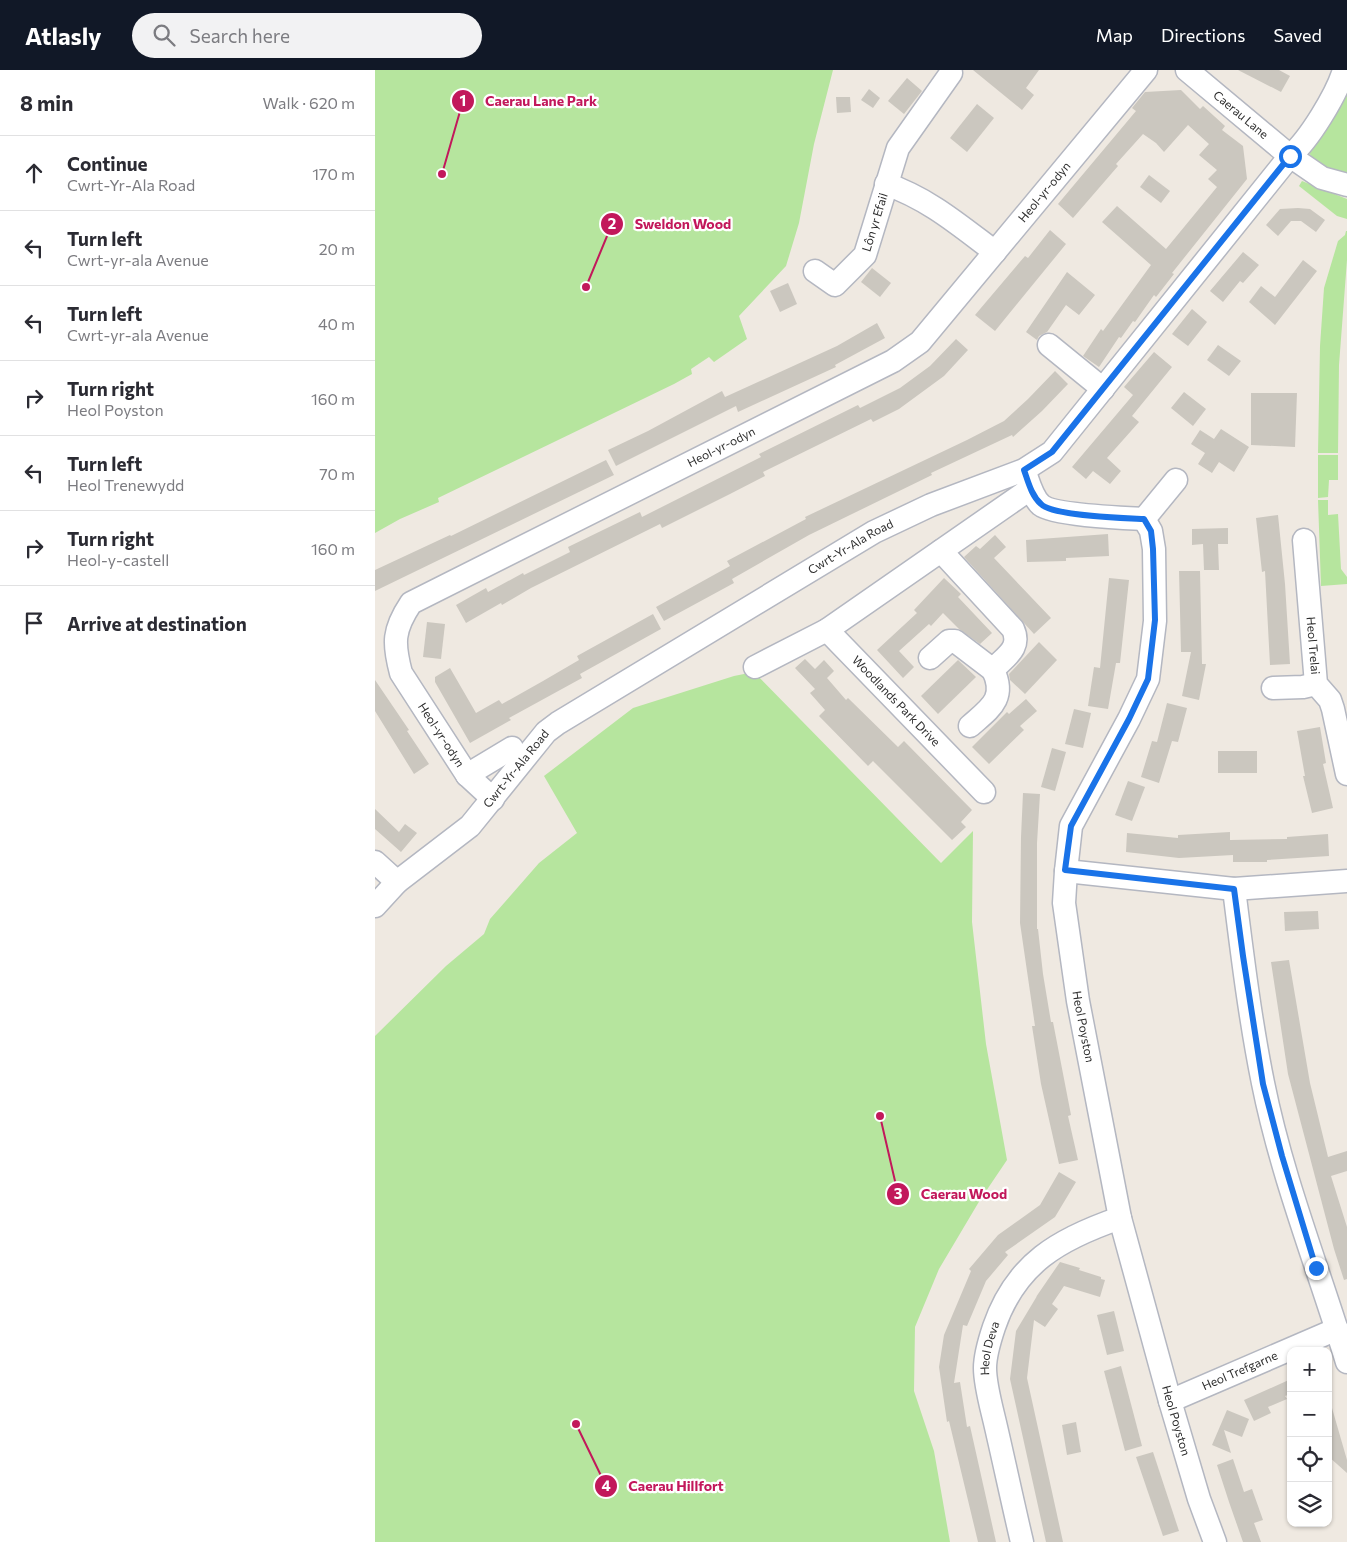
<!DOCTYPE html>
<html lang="en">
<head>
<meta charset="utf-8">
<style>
	body { margin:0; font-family:Commissioner,sans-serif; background:#f2f2f3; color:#2b2b33 }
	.controls { position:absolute; right:15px; bottom:15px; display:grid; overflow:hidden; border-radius:10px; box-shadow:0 1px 4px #0004 }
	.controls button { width:45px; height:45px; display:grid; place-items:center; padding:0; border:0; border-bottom:1px solid #e1e1e2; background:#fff; color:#2b2b33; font:25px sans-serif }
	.stop { position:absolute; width:15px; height:15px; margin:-11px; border:4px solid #1a73e8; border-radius:50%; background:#fff }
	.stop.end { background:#1a73e8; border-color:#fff; box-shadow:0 1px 5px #0008 }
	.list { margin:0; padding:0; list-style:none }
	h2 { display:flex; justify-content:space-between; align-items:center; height:65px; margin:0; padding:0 20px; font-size:21px }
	h2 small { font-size:16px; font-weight:400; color:#7c7c81 }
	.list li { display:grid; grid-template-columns:32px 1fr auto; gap:15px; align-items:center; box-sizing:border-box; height:75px; padding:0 20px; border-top:1px solid #e1e1e2 }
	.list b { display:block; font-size:19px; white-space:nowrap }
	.list p { margin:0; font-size:16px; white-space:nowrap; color:#7c7c81 }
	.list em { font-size:16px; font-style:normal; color:#7c7c81 }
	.icon { flex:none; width:28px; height:28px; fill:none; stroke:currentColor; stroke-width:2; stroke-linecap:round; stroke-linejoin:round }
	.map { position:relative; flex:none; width:972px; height:1472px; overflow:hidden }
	header { display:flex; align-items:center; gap:30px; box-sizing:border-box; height:70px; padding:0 25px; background:#111827; color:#fff }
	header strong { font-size:24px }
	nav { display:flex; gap:28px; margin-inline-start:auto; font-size:18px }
	.search { width:350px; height:45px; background:#f2f2f3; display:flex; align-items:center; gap:12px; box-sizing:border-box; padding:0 18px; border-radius:28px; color:#7c7c81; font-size:19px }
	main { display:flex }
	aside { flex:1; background:#fff }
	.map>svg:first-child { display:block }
	.green { fill:#b6e59e }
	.building { fill:#cbc7bf }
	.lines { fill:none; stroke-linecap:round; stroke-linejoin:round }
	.minor-casing { stroke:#b4b7c1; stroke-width:25 }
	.minor { stroke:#fff; stroke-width:22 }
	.route { stroke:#1a73e8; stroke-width:6 }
	.labels { text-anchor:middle; stroke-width:4.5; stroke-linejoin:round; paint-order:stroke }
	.street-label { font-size:12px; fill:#2e2e2e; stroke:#fff }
	.leader { fill:none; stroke:#c2185b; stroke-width:2 }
	.callout-dot { fill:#c2185b; stroke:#fff; stroke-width:2 }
	.mark-label { font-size:15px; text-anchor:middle; font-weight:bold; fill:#fff }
	.callout-label { font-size:14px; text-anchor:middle; font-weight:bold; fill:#c2185b; stroke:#fff; stroke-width:4.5; stroke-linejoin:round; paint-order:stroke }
</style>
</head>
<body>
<header>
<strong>Atlasly</strong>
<div class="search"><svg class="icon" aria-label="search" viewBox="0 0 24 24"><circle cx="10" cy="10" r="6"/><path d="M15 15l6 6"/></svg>Search here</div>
<nav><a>Map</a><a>Directions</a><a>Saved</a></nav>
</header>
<main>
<aside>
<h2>8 min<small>Walk · 620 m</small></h2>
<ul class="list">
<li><svg class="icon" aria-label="ahead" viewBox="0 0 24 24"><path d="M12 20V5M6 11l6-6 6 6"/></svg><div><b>Continue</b><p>Cwrt-Yr-Ala Road</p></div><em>170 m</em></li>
<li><svg class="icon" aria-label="left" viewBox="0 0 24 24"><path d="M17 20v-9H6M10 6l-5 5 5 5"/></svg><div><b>Turn left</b><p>Cwrt-yr-ala Avenue</p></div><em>20 m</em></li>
<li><svg class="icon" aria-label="left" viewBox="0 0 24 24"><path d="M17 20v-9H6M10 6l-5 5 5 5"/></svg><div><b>Turn left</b><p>Cwrt-yr-ala Avenue</p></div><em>40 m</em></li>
<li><svg class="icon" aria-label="right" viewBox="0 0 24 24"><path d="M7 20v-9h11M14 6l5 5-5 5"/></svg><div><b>Turn right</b><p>Heol Poyston</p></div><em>160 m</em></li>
<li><svg class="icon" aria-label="left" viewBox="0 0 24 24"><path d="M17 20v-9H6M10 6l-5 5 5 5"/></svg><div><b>Turn left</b><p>Heol Trenewydd</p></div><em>70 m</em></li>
<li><svg class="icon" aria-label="right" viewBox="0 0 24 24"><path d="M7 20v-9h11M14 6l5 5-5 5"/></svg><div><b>Turn right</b><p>Heol-y-castell</p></div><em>160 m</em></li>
<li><svg class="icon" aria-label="arrive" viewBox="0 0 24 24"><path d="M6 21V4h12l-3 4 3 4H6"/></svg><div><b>Arrive at destination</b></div></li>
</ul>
</aside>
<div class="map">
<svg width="972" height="1472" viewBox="0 0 972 1472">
	<rect width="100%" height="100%" fill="#efe9e1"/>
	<g class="green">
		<path d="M0,0H458L439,74L424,153L411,196L364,246L372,269L339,292L334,287L316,299L317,304L299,314L63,428L64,432L25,449L0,463Z"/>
		<path d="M972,6V102C961,105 946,101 938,91C934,87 935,80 935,75Z"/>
		<path d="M927,111L972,129V149L962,146L924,116Z"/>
		<path d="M971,161H972V190L964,295L963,383H943L945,276L949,218L963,171L970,165Z"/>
		<path d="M943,385H963V410H954L953,427L943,428Z"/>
		<path d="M943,430H953V445L963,444L966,499L972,507V514L946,516Z"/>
		<path d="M379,602L566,793L598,761L597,852L611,974L632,1090L605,1130L564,1199L540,1257L539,1321L559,1381L575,1472H0V966L71,896L109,864L115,849L164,793L202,763L169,706L258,638L359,606Z"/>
	</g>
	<g class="building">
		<path d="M598,0H664L651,18L659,25L647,40Z"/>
		<path d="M863,0H904L915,6L906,22Z"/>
		<path d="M532,8L547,21L529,44L513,31Z"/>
		<path d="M494,19L505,28L498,38L486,30Z"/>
		<path d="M806,20L825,39L828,36L850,56L847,60L868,76L872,109L797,203L799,204L781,227L779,225L760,252L758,251L746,268L744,267L724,297L708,286L726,259L728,261L776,195L727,152L742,136L791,179L842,117L833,109L842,100L824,85L834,74L813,55L789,82L781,73L768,64L741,94L743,96L698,148L683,134L761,41L757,38L770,22Z"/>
		<path d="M461,27H475L476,42L462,43Z"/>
		<path d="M602,34L619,48L592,82L575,68Z"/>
		<path d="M774,105L795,121L786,133L765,117Z"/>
		<path d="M923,138L935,139L950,150L941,162L926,151H916L903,166L891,155L905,139Z"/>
		<path d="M675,160L691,174L620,261L600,245L650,186L653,188Z"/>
		<path d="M868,182L884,195L868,213L865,211L848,232L835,221Z"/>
		<path d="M928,190L942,201L900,255L874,232L886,216L900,227Z"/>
		<path d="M497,198L516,213L505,227L486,212Z"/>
		<path d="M692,202L720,225L704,245L691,235L672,262L664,266L662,270L651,262Z"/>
		<path d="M413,213L422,234L405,242L395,221Z"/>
		<path d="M817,239L832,252L813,276L797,264Z"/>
		<path d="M502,253L510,268L460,295L461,297L363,342L361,336L241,396L233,380L273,361L347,321L350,327L462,276Z"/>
		<path d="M581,269L593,280L569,306L524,339L498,352L496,349L388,402L390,406L355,424L287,458L285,454L156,518L127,535L126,533L91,553L81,535L111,518L113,522L148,503L149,505L195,482L193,477L265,442L267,447L386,387L384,384L483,335L485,338L525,318L555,296Z"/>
		<path d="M843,275L866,291L854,306L832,290Z"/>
		<path d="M779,282L797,297L757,346L764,352L732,388L746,401L735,414L718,401L711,409L697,397L758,325L749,317Z"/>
		<path d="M680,301L693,314L667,341L638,367L637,365L556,403L557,405L434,465L357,509L359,513L289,551L281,537L355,496L352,491L431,449L430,447L592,370L629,351L653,329Z"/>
		<path d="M809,322L831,339L818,356L796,338Z"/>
		<path d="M876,323H922L920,377L876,375Z"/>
		<path d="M846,359L874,377L859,402L844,392L837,403L823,394L830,383L816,374L825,360L839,369Z"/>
		<path d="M231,390L239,405L0,521V500L75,465L76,466Z"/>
		<path d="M903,445L910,514L915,594L895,595L890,501L887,502L881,448Z"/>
		<path d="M853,458V474H843L844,500H829L828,474L817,475V459Z"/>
		<path d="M733,464L734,486L691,488V491L652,492L651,470Z"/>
		<path d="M620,465L631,477L619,488L676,548L659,564L589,487L601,476L605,479Z"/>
		<path d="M804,501H825L827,594H831L824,630L807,626L816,582H806Z"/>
		<path d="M569,508L586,524L583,527L617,563L605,574L584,559L568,543L556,556L554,554L524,581L539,597L528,608L502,580L542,543L539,540Z"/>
		<path d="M734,508L754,510L745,593H741L733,639L713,636L719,597L725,598Z"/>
		<path d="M278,544L286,559L205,604L207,608L134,648L136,650L95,673L60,612V607L75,598L101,643L124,630L127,634L168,611L204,590L202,586Z"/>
		<path d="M52,552L70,554L66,589L48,587Z"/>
		<path d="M664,572L682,590L650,624L635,610L634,604Z"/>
		<path d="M430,589L440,599L449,590L459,601L452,608L471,630L473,628L523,677L529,671L597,740L586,752L591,757L577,770L498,691L493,696L444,646L450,640L435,623L440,619L420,598Z"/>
		<path d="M583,590L601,607L563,644L546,626Z"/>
		<path d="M0,610L34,660L32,661L54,694L39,704L0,641Z"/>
		<path d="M651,629L662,641L645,656L649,660L614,694L597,677L632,642L634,644Z"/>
		<path d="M792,633L812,638L803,672L797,671L784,713L766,707L777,671L782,672Z"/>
		<path d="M699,639L716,643L708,678L690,674Z"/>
		<path d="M945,657L951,693L948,694L958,738L937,743L928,706H930L922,661Z"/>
		<path d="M677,678L691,682L680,721L666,717Z"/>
		<rect x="843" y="681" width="39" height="22"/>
		<path d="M753,711L770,717L757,751L740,745Z"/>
		<path d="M648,723L665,724L662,773V859H663L668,904L676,952H678L696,1045L693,1046L703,1090L684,1094L666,1014L657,956H660L645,853L646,767Z"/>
		<path d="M0,739L24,762L30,754L42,763L26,782L0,759Z"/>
		<path d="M855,762V770L912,769V767L953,764L954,786L892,790V792H858V785L804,788L751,782L752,763L803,768V765Z"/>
		<path d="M943,841L944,859L910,861L909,842Z"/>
		<path d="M914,890L935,1013L953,1087L972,1081V1101L956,1106L972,1157V1209L969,1210L959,1179L913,1004L896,892Z"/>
		<path d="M684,1102L701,1112L680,1147L630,1182L633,1185L611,1211L592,1256L588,1255L579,1313L585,1312L592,1357L595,1356L621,1472H603L574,1351L572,1352L564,1297L569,1265L596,1201L594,1199L623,1165L665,1135Z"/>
		<path d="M685,1192L705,1198L704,1200L726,1207V1209L730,1210L725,1227L689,1216L677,1234L683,1239L670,1257L659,1250L652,1308L688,1472H671L635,1309L641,1261L662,1226L661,1227Z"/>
		<path d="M739,1241L749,1281L732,1285L722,1245Z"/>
		<path d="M746,1296L767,1376L750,1381L729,1301Z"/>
		<path d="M916,1309V1324L910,1326L912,1329L893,1337L896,1343L879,1351L869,1330Z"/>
		<path d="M953,1338H957L972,1390V1403L953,1386Z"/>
		<path d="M852,1340L874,1349L867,1367L849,1360L856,1383L837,1375Z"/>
		<path d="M701,1352L706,1382L692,1385L687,1355Z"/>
		<path d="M778,1382L804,1461L788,1466L761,1387Z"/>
		<path d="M858,1389L869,1422L877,1419L888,1450L879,1453L886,1472H868L854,1432L842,1395Z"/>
	</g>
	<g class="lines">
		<defs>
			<g id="minor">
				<path id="s1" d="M812,0L915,86L947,108L972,115"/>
				<path d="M511,114C554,129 584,155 620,182"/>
				<path id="s2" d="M440,201L460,215L490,185L523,78L576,3"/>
				<path d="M674,275L728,319"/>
				<path d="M651,405C654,414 658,428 666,435C678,445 750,448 769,449"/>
				<path id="s3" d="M769,449L776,461L779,479L780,551L773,609L754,649L696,756L691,801L689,833L703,931L745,1148L795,1331L824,1429L840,1472"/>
				<path d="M769,449L801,410"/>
				<path id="s4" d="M929,470L941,614L955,630L958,639L972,704"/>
				<path id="s5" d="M452,560L609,722"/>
				<path d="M555,588L574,571H580L618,600C629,587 647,579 638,559L566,481"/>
				<path d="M380,597L452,560L655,419"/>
				<path d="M898,618L928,617L941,614"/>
				<path d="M595,656C614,639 632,629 618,600"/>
				<path d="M92,705L137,678"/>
				<path id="s6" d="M118,729L92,705L26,603C18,573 18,560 36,533L518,291L545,272L771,0"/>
				<path d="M0,792L22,812"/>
				<path d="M691,801L859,819L972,811"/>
				<path d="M859,819C867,883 875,949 888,1013C907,1108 944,1200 972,1292"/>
				<path id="s7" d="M0,836L22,812L95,756L171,662L183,653L499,462L556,435L649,400L677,382L915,86C934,70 962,24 969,0"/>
				<path id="s8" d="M795,1331L962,1259"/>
				<path id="s9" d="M647,1472C638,1434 630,1396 621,1357C617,1339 610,1316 610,1298C610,1285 615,1269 619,1257C641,1193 684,1169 745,1148"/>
			</g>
		</defs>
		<use href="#minor" class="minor-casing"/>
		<use href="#minor" class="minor"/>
	</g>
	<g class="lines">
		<path class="route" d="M915,86L677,382L649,400C653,411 656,425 666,434C677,446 750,448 769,449L776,461L778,479L780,550L773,609L754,649L696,756L690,800L859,819L868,886L888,1014L907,1086L941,1198"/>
	</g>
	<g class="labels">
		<g class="street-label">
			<text dy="4" stroke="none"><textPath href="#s1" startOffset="70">Caerau Lane</textPath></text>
			<text dy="4" stroke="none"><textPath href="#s6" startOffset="998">Heol-yr-odyn</textPath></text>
			<text dy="4" stroke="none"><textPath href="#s2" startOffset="101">Lôn yr Efail</textPath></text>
			<text dy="4" stroke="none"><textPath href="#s6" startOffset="578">Heol-yr-odyn</textPath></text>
			<text dy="4" stroke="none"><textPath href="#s7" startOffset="602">Cwrt-Yr-Ala Road</textPath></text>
			<text dy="4" stroke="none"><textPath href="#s4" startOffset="106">Heol Trelai</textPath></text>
			<text dy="4" stroke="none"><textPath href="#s5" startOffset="99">Woodlands Park Drive</textPath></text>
			<text transform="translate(66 665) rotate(57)" y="4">Heol-yr-odyn</text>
			<text dy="4" stroke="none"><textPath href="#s7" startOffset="198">Cwrt-Yr-Ala Road</textPath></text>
			<text dy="4" stroke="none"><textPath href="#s3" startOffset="531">Heol Poyston</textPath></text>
			<text dy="4" stroke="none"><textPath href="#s9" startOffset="198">Heol Deva</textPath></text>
			<text dy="4" stroke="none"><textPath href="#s8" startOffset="76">Heol Trefgarne</textPath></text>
			<text dy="4" stroke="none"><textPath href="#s3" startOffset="936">Heol Poyston</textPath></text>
		</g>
	</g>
	<path class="leader" d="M67 104L88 31M211 217L237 154M505 1046L523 1124M201 1354L231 1416"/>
	<g class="callout-dot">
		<circle cx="67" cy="104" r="5"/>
		<circle cx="211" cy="217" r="5"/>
		<circle cx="505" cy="1046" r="5"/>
		<circle cx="201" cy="1354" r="5"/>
		<circle cx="88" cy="31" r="12"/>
		<circle cx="237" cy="154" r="12"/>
		<circle cx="523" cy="1124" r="12"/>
		<circle cx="231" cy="1416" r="12"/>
	</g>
	<g class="mark-label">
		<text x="88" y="36">1</text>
		<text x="237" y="159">2</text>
		<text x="523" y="1129">3</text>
		<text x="231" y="1421">4</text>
	</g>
	<g class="callout-label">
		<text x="166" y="36">Caerau Lane Park</text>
		<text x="308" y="159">Sweldon Wood</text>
		<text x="589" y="1129">Caerau Wood</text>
		<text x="301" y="1421">Caerau Hillfort</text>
	</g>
</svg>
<div class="controls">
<button>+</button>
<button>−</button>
<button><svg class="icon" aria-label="locate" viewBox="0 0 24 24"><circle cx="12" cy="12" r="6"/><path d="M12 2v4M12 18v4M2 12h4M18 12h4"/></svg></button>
<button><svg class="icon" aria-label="layers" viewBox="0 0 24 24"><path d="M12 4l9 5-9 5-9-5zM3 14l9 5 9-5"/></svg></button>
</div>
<div class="stop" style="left:915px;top:86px"></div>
<div class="stop end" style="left:941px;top:1198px"></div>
</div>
</main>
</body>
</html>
